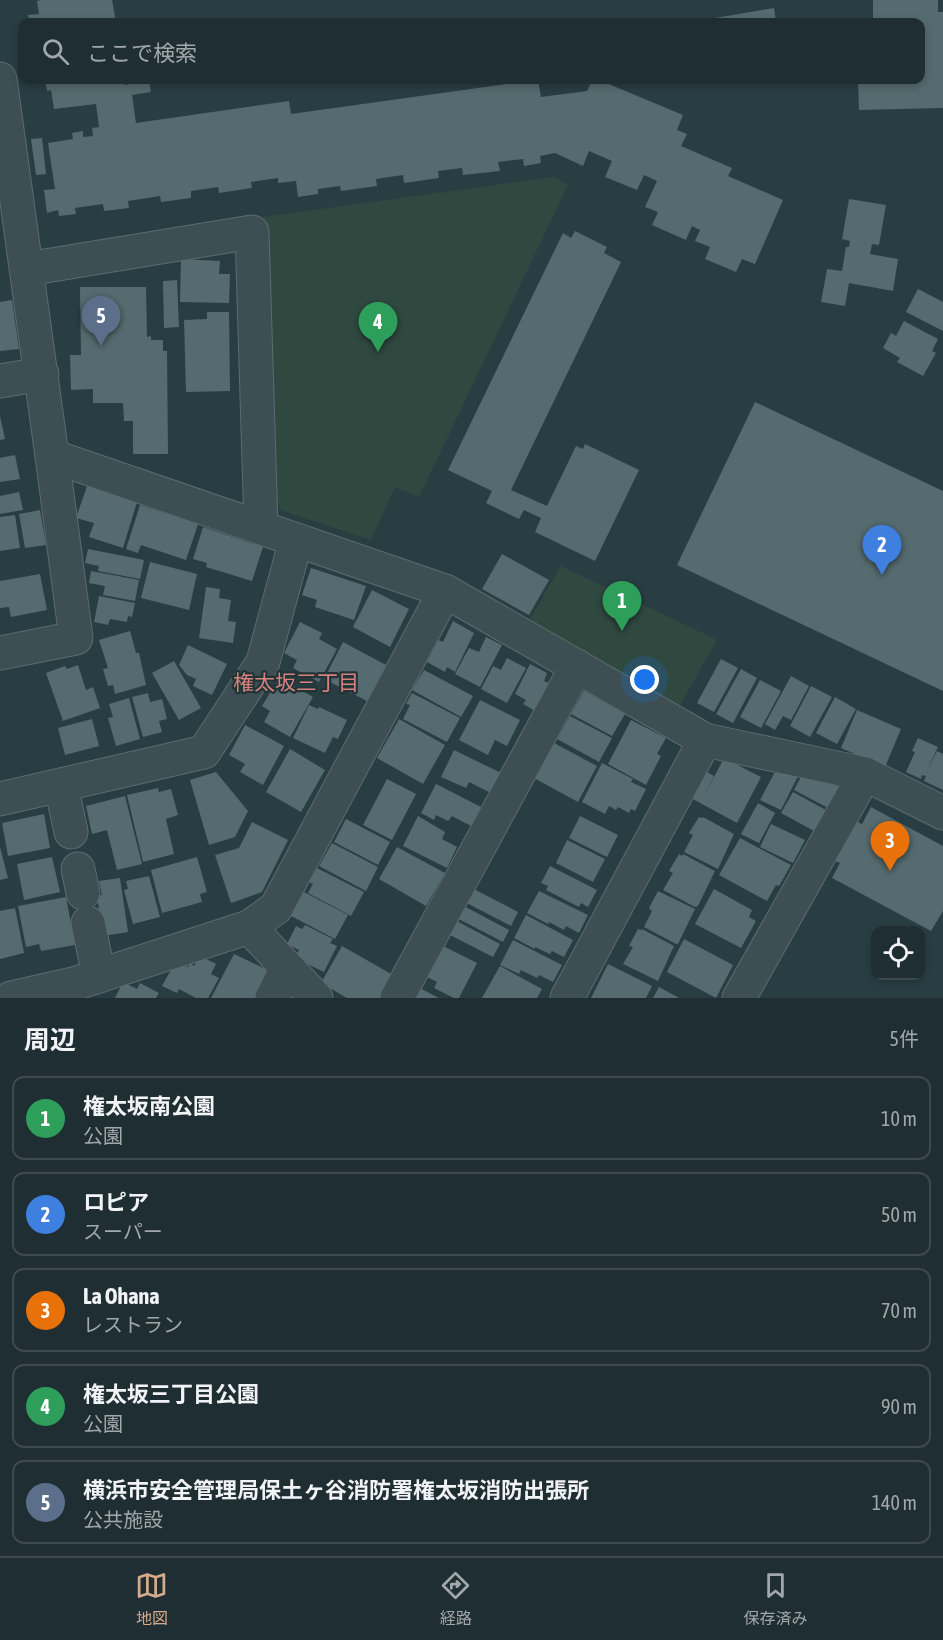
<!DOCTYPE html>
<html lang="ja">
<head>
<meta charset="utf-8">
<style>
	body { margin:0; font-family:"Asap Condensed","Noto Sans JP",sans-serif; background:#2c3a3e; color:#f1f3f6 }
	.controls { position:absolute; right:18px; bottom:18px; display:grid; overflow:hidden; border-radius:12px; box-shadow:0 3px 9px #0003 }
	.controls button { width:54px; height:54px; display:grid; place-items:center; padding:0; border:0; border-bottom:2px solid #3c4a4d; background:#1f2e32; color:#f1f3f6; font:30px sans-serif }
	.you { position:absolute; left:645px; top:680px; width:21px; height:21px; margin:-15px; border:4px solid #fff; border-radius:50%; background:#1a73e8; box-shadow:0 0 0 9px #1a73e833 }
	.badge { display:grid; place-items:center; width:39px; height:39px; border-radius:50%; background:#d6ab8b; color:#fff; font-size:20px; font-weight:700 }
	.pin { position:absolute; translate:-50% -50px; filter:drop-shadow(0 2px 3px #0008) }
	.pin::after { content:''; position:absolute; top:32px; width:21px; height:18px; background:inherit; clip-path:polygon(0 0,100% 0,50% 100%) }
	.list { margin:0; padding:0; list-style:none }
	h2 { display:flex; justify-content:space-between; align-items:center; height:78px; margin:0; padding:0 24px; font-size:26px }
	h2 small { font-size:20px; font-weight:400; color:#a1a8ac }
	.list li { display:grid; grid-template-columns:39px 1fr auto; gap:18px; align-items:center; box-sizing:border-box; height:84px; margin:0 12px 12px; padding:0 12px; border:2px solid #3c4a4d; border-radius:12px }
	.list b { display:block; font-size:22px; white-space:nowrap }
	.list p { margin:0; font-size:20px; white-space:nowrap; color:#a1a8ac }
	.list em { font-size:20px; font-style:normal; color:#a1a8ac }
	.icon { flex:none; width:33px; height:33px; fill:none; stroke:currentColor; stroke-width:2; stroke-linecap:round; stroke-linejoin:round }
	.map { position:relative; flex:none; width:943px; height:998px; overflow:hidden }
	.search { position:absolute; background:#1f2e32; box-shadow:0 3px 9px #0003; left:18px; right:18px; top:18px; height:66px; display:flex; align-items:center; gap:15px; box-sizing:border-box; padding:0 21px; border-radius:12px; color:#a1a8ac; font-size:22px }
	.sheet { height:558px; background:#1f2e32 }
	nav { display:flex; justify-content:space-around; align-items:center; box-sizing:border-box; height:84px; border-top:2px solid #3c4a4d; background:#1f2e32; font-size:16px; color:#a1a8ac }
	nav a { display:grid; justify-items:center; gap:3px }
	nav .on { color:#d6ab8b }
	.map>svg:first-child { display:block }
	.green { fill:#304940 }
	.building { fill:#556b6f }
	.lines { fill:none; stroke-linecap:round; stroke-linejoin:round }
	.minor-casing { stroke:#5c6c70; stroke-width:35 }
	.minor { stroke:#3d4f52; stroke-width:33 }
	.labels { text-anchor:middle; stroke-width:4.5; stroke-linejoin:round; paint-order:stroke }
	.neighbourhood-label { font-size:21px; fill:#d6827f; stroke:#223438 }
</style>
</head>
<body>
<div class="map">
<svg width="943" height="998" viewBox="0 0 943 998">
	<rect width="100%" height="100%" fill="#293e43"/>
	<g class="green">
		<path d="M554,177L568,185L419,497L395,487L371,540L281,510L274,497L263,217Z"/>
		<path d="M561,566L717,640L680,705L529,621Z"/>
	</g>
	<g class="building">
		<path d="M42,0H112L116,22H29L28,15L39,14L37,1Z"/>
		<path d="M873,0H938V12H943V108L859,110L858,80H920V22H873Z"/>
		<path d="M774,8L776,22H697V21Z"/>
		<path d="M45,80H124V85L149,81L151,92L132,95L136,123L289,101L291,114L536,80H538L541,97L587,91L592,80H599L683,115L677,130L687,134L681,146L732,168L728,176L783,200L755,264L742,259L736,272L705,259L710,247L695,241L700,230L692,226L686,240L652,225L658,212L645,207L657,181L644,175L637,190L605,177L612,161L589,151L583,166L555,153L540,156L541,163L524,166L523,159L498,162L500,171L463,175L462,168L438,171L439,178L404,183L403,175L376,179L377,186L341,191L340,186L318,189V194L298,197L296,181L278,183V178L251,182L252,188L219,193L218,187L191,191V198L161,202L160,196L128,201L129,208L104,211L103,204L75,208L76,214L59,216L58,210L47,213L44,190L55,189L48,143L73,139L72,133L83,131V137L93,136L92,128L99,127L96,104L54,109L51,90L47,91Z"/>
		<path d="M42,138L46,174L36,175L31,139Z"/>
		<path d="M849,199L886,205L879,245L872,244L870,254L898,259L893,291L849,283L845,306L821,302L827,269L842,271L846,247H849L850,241L842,239Z"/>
		<path d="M575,231L607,247L604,253L621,262L511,490L547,506L576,446L583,449L585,444L639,470L595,561L535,532L541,518L524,510L519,519L486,503L492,491L448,470L563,233L571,238Z"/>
		<path d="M181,259L220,261L219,274H230L229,303L180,302Z"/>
		<path d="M177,280L179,327L164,328L163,281Z"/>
		<path d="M80,287H146L147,337L151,336V340H163V351H167L168,454H133V421H124L123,403H93V389L71,390L70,355H81Z"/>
		<path d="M918,289L943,302V331L906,312Z"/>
		<path d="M12,300L19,349L0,351V302Z"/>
		<path d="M207,312H229L230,391L186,392L184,320L207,319Z"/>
		<path d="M904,321L938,339L932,351L936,353L923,376L897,362L900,358L883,348L891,333L896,336Z"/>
		<path d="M755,402L943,491V691L677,565Z"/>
		<path d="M0,416L5,439L0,440Z"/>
		<path d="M15,455L20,479L0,482V458Z"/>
		<path d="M87,486L137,502L123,548L89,537L94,523L76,518Z"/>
		<path d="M19,492L23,510L0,514V496Z"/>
		<path d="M140,505L198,524L186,560L141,545L138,553L126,549Z"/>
		<path d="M40,510L46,545L25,548L19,514Z"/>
		<path d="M15,515L20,548L0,551V517Z"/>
		<path d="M203,527L263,547L252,581L206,567L207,563L193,559Z"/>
		<path d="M88,549L144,560L140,579L98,571L99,566L85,563Z"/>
		<path d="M502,554L549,580L529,615L482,589Z"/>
		<path d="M150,562L197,574L189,610L141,598Z"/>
		<path d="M311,568L366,586L354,620L315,607L317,600L302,595Z"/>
		<path d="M91,571L139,580L135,601L103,595L105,586L89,583Z"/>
		<path d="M40,574L47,610L11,617L9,607L0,608V581Z"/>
		<path d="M206,587L220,589L219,598L231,600L228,621L236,622L233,643L199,638Z"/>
		<path d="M372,590L409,609L390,647L353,627Z"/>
		<path d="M99,596L135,603L132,617L128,616L127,622L110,619L108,625L94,622Z"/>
		<path d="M453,621L474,633L455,672L447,667L445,672L427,662L438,640L443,642Z"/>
		<path d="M300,622L322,633L319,639L337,649L319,682L293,668L297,660L284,653Z"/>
		<path d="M130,631L136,653H139L146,685L115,694L113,685L108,686L103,669L108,668L99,640Z"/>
		<path d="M486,637L502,645L480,687L455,674L469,648L479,652Z"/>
		<path d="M343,642L386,665L367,701L324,679Z"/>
		<path d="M188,645L227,664L212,695L193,686L196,679L187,675L179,665Z"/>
		<path d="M507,658L526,668L507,703L481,689L493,666L501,670Z"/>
		<path d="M721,659L738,668L714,712L697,703Z"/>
		<path d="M174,661L201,708L179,720L152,673Z"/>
		<path d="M530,664L547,673L544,681L551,684L537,712L523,704L526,700L515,694Z"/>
		<path d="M78,665L86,690L93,687L100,708L63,721L46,673L65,666L67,669Z"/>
		<path d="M741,669L757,678L733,723L716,714Z"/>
		<path d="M424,670L473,696L461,717L412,690Z"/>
		<path d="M791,676L809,686L791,720L783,716L775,730L765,724Z"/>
		<path d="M279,678L313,697L290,737L264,722L270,711L262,706Z"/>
		<path d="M760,680L781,691L761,728L740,717Z"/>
		<path d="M811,686L832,697L810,737L790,726Z"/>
		<path d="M584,691L625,714L612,736L571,714Z"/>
		<path d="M148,693L150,702L162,699L167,719L159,721L162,732L143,737L132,697Z"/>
		<path d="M412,693L460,718L447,742L403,719L410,705L406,704Z"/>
		<path d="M835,697L856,709L837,744L816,733Z"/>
		<path d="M129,698L140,739L116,746L108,718L113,717L109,704Z"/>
		<path d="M480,700L520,720L507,746L495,740L488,755L459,740Z"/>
		<path d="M309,705L318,709L319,707L347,720L338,739L333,737L325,753L293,738Z"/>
		<path d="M857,710L901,729L885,767L841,748Z"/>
		<path d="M570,716L612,738L599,762L557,739Z"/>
		<path d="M92,719L99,746L65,755L58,728Z"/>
		<path d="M399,719L445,745L423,784L377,758Z"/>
		<path d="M631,720L666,738L657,754L661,756L646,785L608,764Z"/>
		<path d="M245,725L284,746L263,785L240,772L245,764L229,755Z"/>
		<path d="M918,738L938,747L926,773L937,751L943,754V790L924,781L926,776L922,775L921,779L906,772L915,752L912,751Z"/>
		<path d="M554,743L597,766L578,802L534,778Z"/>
		<path d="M290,749L325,770L301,812L266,792Z"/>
		<path d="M454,750L501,773L491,793L469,782L466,788L441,777Z"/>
		<path d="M724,758L761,777L737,823L691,798L705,771L714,776L703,798Z"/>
		<path d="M602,763L633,779L631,782L646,789L635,811L631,809L629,813L618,807L616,810L609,806L605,814L582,802Z"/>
		<path d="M777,768L798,776L781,810L760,800Z"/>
		<path d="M216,772L248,811L235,837L209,845L190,780Z"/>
		<path d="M803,773L817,774L839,787L828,808L794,790Z"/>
		<path d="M387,779L416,794L392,840L363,825Z"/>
		<path d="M436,784L481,807L471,826L452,816L448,821L436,815L434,820L421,813Z"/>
		<path d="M158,788L159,792L171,789L178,815L166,819L174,854L143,862L127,795Z"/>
		<path d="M793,792L826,810L814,831L781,813Z"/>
		<path d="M125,796L142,864L117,870L107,830L92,834L86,806Z"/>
		<path d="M758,803L775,813L759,843L741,834Z"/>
		<path d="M871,807L943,846V911L931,931L832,878L840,863L835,861L856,821L862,824Z"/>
		<path d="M44,814L50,848L8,856L2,823Z"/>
		<path d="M418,816L445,832L442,839L457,847L447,868L403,846Z"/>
		<path d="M580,816L618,835L607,857L569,838Z"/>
		<path d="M699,817L702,818L703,817L734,834L718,869L684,852L693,835L689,833Z"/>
		<path d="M346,819L390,842L378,865L334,842Z"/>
		<path d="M252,822L288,840L262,892L231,903L215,855L239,848Z"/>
		<path d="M771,824L805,840L793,863L760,847Z"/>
		<path d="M740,838L791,865L779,886L776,885L767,901L719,875Z"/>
		<path d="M567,840L605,859L593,882L556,863Z"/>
		<path d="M332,843L378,867L366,891L319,866Z"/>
		<path d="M0,847L8,878L0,880Z"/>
		<path d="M397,847L445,873L426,906L379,879Z"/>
		<path d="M679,854L682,856L683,854L715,871L698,906L695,907L663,890L673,873L669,871Z"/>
		<path d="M52,857L60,892L24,900L17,864Z"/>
		<path d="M197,857L207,892L200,894L202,902L162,913L151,870Z"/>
		<path d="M550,866L597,890L588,907L581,903L579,907L546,890L548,886L541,883Z"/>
		<path d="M317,868L364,892L351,916L308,893L313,884L309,882Z"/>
		<path d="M149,876L160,917L133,924L124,890L128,889L126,881Z"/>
		<path d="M120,878L128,932L103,936L97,896L102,895L99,881Z"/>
		<path d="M468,886L518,912L511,926L461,900Z"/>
		<path d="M714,889L752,910L749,917L756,921L741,948L695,924Z"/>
		<path d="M539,891L588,915L579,933L566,926L564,930L549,922L548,924L527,913Z"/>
		<path d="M658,891L695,909L678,944H676L644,927L652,911L649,908Z"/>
		<path d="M304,892L348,915L335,939L291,916Z"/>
		<path d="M66,897L75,945L41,951L39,944L26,947L18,906Z"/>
		<path d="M458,903L509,930L503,942L451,915Z"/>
		<path d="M15,908L24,953L0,959V911Z"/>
		<path d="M526,915L573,940L564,957L552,951L550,954L535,947V949L514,938Z"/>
		<path d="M451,918L500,944L493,957L444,932Z"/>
		<path d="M305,925L333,939L330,943L337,946L324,972L295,958L299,950L287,944L296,926L302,929Z"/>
		<path d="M638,929L642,930V929L674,946L658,981L623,964L633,947L629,946Z"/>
		<path d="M684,939L733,965L716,998L667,972Z"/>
		<path d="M513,940L562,965L553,982L539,975L537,978L521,970L519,974L500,965Z"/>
		<path d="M441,945L477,963L459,998H454L434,988L437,982L425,976Z"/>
		<path d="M342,946L393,975L380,998H347L321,983Z"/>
		<path d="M234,954L270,971L256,998H211Z"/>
		<path d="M200,956L216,964L211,974L219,978L208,998H196L179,989L177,993L162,986L176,961L188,967L190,963L194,966Z"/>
		<path d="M608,964L652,986L646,998H591Z"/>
		<path d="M500,966L542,989L537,998H482Z"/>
		<path d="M123,982L137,989L140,983L159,993L156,998H115Z"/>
		<path d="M414,985L439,998H407Z"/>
		<path d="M659,987L679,998H653Z"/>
	</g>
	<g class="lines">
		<defs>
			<g id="minor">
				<path d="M0,79L52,456L445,591L705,740L865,774L943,813"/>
				<path d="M27,269L252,232L261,527"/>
				<path d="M0,381L42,374"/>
				<path d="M0,653L76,638L52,456"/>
				<path d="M61,785L71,832"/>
				<path d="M0,799L204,752L263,662L296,540"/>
				<path d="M78,869L83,893"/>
				<path d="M88,923L99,976"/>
				<path d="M249,927L316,998"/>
				<path d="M11,998L77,983L249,927L276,908L445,591"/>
				<path d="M272,998L287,968"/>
				<path d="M397,998L577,666"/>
				<path d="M567,998L705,740"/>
				<path d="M739,998L865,774"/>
			</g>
		</defs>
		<use href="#minor" class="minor-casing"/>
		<use href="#minor" class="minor"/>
	</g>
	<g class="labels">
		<g class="neighbourhood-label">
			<text x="296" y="690">権太坂三丁目</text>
		</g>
	</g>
</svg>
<div class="controls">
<button><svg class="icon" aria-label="locate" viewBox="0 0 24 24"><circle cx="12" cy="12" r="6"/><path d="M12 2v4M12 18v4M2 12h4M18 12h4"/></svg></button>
</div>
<div class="you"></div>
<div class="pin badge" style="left:622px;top:631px;background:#2e9e5b">1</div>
<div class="pin badge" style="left:882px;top:575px;background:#3f7fe0">2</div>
<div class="pin badge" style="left:890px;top:871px;background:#e8710a">3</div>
<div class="pin badge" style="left:378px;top:352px;background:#2e9e5b">4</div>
<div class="pin badge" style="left:101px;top:346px;background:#5c6f8a">5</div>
<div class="search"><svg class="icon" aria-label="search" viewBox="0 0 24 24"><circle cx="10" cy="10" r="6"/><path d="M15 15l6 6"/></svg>ここで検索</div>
</div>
<section class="sheet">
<h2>周辺<small>5件</small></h2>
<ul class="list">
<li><span class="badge" style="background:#2e9e5b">1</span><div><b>権太坂南公園</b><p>公園</p></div><em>10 m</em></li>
<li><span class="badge" style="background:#3f7fe0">2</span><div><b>ロピア</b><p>スーパー</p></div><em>50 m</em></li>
<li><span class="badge" style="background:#e8710a">3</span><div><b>La Ohana</b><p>レストラン</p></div><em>70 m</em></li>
<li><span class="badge" style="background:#2e9e5b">4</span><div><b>権太坂三丁目公園</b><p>公園</p></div><em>90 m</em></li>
<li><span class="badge" style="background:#5c6f8a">5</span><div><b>横浜市安全管理局保土ヶ谷消防署権太坂消防出張所</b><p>公共施設</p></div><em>140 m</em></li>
</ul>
</section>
<nav>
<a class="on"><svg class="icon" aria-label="map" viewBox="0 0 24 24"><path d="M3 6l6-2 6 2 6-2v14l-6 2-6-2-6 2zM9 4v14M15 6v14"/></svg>地図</a>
<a><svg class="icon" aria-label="directions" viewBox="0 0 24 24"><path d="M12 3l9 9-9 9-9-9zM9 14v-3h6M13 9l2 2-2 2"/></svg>経路</a>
<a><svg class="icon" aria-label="saved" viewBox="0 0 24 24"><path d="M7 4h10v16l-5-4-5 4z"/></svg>保存済み</a>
</nav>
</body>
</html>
